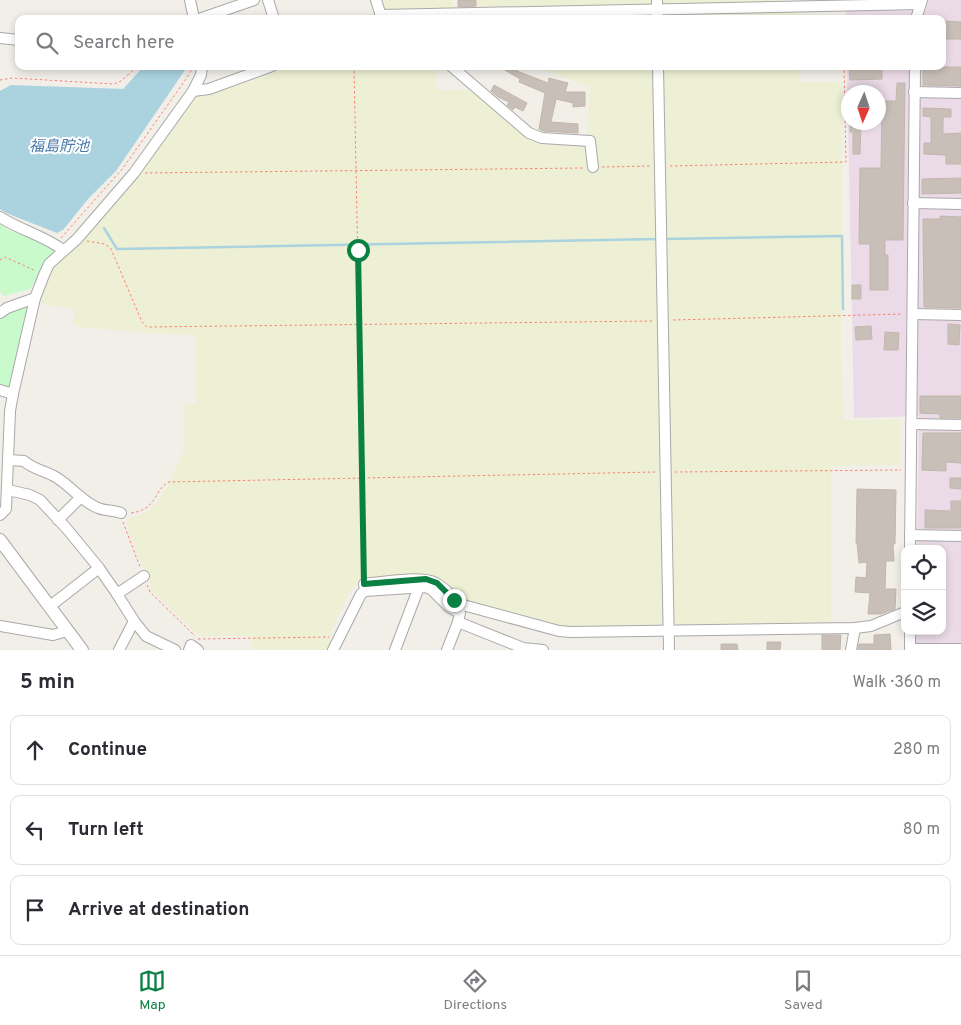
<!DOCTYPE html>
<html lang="en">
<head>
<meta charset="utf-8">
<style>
	body { margin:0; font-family:Overpass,"Noto Sans JP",sans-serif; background:#f7f7f7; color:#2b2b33 }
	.controls { position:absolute; right:15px; bottom:15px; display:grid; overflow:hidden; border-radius:10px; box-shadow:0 2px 8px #0003 }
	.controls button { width:45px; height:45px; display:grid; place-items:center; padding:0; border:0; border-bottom:1px solid #e1e1e2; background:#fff; color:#2b2b33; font:25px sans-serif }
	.compass { position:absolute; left:841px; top:85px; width:45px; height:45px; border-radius:50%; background:#fff; box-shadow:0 2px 8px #0003; rotate:183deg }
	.stop { position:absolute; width:15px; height:15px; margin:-11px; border:4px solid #0b8043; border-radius:50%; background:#fff }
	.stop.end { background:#0b8043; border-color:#fff; box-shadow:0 1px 5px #0008 }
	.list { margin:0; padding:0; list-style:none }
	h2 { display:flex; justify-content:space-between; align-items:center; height:65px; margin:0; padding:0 20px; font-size:21px }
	h2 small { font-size:16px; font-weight:400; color:#7c7c81 }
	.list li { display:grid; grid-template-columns:32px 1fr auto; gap:15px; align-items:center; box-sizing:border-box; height:70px; margin:0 10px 10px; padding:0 10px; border:1px solid #e1e1e2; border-radius:10px }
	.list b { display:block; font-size:19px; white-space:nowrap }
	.list em { font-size:16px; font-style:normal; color:#7c7c81 }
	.icon { flex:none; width:28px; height:28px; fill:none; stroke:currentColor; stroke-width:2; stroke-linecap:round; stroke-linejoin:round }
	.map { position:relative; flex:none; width:961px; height:650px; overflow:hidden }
	.search { position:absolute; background:#fff; box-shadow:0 2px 8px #0003; left:15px; right:15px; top:15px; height:55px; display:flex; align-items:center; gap:12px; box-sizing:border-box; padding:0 18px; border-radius:10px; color:#7c7c81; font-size:19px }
	.sheet { height:305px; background:#fff }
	nav { display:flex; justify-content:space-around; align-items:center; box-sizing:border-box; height:70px; border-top:1px solid #e1e1e2; background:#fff; font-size:14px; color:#7c7c81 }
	nav a { display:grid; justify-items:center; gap:2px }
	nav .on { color:#0b8043 }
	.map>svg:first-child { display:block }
	.industrial { fill:#ebdbe8; fill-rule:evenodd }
	.farmland { fill:#eef0d5 }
	.park { fill:#c8facc }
	.water { fill:#aad3df }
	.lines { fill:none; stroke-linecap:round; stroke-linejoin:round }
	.stream { stroke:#aad3df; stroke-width:2.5 }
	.building { fill:#c7bfb8; stroke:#c4b6ab }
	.minor-casing { stroke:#a9a9a9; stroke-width:12 }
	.tertiary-casing { stroke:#a9a9a9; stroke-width:14 }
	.path { stroke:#fa8072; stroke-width:1; stroke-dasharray:2.5 2.5; stroke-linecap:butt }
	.minor { stroke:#fff; stroke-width:10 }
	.tertiary { stroke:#fff; stroke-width:12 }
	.route { stroke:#0b8043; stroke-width:6 }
	.labels { text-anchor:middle; stroke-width:4; stroke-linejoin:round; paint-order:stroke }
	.water-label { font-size:15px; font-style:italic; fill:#4a7aab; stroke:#fff }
</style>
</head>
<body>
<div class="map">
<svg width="961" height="650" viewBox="0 0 961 650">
	<rect width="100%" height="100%" fill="#f2efe9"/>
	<path class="industrial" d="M929,0H961V643H916V631H942V549H917L919,416L854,418L847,66H942V19H846V10L925,11ZM848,92H878V122H848Z"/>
	<g class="farmland">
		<path d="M380,0H453V10L477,9V0H783L784,10L798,11V19H384Z"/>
		<path d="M284,66H436L437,90H474L528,134L587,143L590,87L535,66H799V82H842L841,361L844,420H900V465L831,466V624L568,630L460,600L438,581L360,582L351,589L331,631L330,650H252V636H199L152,591L127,527V519L144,514L151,509L158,501L168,485L183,452L185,404H196L195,335L142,333L73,326L75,309L37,303L51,269L76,243L194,96L218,90Z"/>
	</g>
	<g class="park">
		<path d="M0,224L8,230L50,243L56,248L30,289L3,296L0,290Z"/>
		<path d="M24,306L28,307L10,386L7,388L0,386V319L10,311Z"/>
	</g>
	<path class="water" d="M144,66H176L185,70L116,171L88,199L63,230L57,233L6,213L0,209V91L11,85L123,89Z"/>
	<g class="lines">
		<g class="stream">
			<path d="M104,228L117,249L658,239"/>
			<path d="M664,239L842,236L843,309"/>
		</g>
	</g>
	<g class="building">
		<path d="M458,0H476V6L458,7Z"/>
		<path d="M942,21L961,22V39H942Z"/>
		<path d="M498,66H520L517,71L548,83L549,78L568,83L565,92H585V106L573,107V103L556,99L551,122L578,124V133L543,131L539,129L545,93L519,82L520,79Z"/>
		<path d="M849,66H882V79L850,80Z"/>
		<path d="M923,67H961V86L923,85Z"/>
		<path d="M897,83H905L903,240H885V255H888V290H870V244H859L860,168H881L882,101H896Z"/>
		<path d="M494,85L527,103L523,111L515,107L513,110L507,105L509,102L498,97L491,91Z"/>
		<path d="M923,108L951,109V117H943V134L961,133V164H946V155L924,154V143H931V117L923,116Z"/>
		<path d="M850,122H861L860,154H853V132H850Z"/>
		<path d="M961,178V193L922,194V179Z"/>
		<path d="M940,216L961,217V308L924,307L923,219H940Z"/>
		<rect x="852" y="285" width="9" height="14"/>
		<path d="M948,324L960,325L959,345L948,344Z"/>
		<path d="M871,326L872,339L856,340L855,327Z"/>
		<path d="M885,332L899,333L898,350H884Z"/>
		<path d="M920,396H961V418H940V414L920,413Z"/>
		<path d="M923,433H961V463L946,462V471L922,470Z"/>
		<path d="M950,478H961V489L950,488Z"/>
		<path d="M857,489L896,490L895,544H893L894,561H886L885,589H896L895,609L881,614H868L870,593L855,592L856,577L866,578L867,562L859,563L857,543H856Z"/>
		<path d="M951,501H961V528H925V510L951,511Z"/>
		<path d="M890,634L891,650H858L859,644H874V635Z"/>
		<path d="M822,635H841L840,650H822Z"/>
		<path d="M767,642H781L780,650H767Z"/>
		<path d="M721,644H737L738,650H721Z"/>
	</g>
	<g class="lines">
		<defs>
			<g id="minor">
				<path d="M190,0L194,19"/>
				<path d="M268,0L274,19"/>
				<path d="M376,0L382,19"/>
				<path d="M657,0V19"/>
				<path d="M380,15L920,4"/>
				<path d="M199,19L254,0"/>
				<path d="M916,19L922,0"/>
				<path d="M0,38L19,40"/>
				<path d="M451,66L529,133L542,138L590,141L593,167"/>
				<path d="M658,66L669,650"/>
				<path d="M193,91L209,89L272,66"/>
				<path d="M914,92L961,93"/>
				<path d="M913,203L961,204"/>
				<path d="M0,217C20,230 45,236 63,250"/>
				<path d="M0,313L7,308L35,298"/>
				<path d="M913,314L961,315"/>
				<path d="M0,390L13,394"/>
				<path d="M911,424L961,425"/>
				<path d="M9,460L24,461C33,469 42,470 52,475C69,483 80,501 98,508C105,511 113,510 121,513"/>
				<path d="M8,490L30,495L40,500L67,529L99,568L117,594L144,576"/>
				<path d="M0,515L6,509L10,411L13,394L35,298L44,275L49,264L77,239L134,173L193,91L201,75L202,66"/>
				<path d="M58,520L81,497"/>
				<path d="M910,535L961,536"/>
				<path d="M910,549L915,66"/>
				<path d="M365,591L364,584L371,583C388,582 422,575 436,583C446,588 453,599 463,605L559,631L571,632L855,628L871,626L905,612"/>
				<path d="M117,594L134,621L146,636L175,650"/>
				<path d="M49,607L99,568"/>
				<path d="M0,626L53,635L67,631"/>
				<path d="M910,631V649H961"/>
				<path d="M119,650L134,621"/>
				<path d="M189,650L191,645L198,650"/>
				<path d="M333,650L361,594L365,591L425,587L431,589L449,607L460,613L458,622L523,648L543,650"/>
				<path d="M395,650L419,587"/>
				<path d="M447,650L458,622"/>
				<path d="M851,650L855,628"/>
			</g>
			<path id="tertiary" d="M0,540L82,650"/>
		</defs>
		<use href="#minor" class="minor-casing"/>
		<use href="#tertiary" class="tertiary-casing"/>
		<g class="path">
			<path d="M354,66L364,575"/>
			<path d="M0,80L12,78L114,84L121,81L138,66"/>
			<path d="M670,166L846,162L844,66"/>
			<path d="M602,167L651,166"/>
			<path d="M145,173L583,168"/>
			<path d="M61,238L123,168L186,79L192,69L186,66"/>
			<path d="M87,241L105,244L111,249L142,322L147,327L654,321"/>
			<path d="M0,260L5,257L36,271"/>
			<path d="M673,320L903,314"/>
			<path d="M675,472L901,470"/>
			<path d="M131,513C158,509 152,493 168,482L656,472"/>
			<path d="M123,522L140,567"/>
			<path d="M147,585L150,592L195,636"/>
			<path d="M198,639L329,637"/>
		</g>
		<use href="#minor" class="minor"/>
		<use href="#tertiary" class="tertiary"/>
	</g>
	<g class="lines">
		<path class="route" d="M358,250L364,584L426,579L437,583L454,600"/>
	</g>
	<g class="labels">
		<g class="water-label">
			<text x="59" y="151">福島貯池</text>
		</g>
	</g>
</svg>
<div class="controls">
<button><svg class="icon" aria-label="locate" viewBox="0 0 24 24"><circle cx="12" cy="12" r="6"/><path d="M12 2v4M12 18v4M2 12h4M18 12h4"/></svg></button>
<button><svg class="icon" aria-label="layers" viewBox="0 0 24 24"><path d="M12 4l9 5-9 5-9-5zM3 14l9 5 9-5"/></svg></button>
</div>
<svg class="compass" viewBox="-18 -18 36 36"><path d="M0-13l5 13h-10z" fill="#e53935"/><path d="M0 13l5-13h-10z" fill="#7c7c81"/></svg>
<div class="stop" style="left:358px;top:250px"></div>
<div class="stop end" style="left:454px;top:600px"></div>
<div class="search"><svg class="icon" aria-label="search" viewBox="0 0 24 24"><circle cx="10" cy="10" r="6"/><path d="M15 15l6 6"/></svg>Search here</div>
</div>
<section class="sheet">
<h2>5 min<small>Walk · 360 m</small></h2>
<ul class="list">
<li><svg class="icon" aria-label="ahead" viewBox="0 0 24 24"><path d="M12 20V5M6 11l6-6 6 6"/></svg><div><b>Continue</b></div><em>280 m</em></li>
<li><svg class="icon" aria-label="left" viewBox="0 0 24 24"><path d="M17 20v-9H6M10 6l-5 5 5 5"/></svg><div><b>Turn left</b></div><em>80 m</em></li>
<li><svg class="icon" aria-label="arrive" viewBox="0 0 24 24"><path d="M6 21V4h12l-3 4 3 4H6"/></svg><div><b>Arrive at destination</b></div></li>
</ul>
</section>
<nav>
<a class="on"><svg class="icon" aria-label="map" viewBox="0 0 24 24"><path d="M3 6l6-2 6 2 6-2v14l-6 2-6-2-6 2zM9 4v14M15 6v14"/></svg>Map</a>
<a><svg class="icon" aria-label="directions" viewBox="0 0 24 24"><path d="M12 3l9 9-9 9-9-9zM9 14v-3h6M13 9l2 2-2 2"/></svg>Directions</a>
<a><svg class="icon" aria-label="saved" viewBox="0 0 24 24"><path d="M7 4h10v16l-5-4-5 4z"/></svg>Saved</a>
</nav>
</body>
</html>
